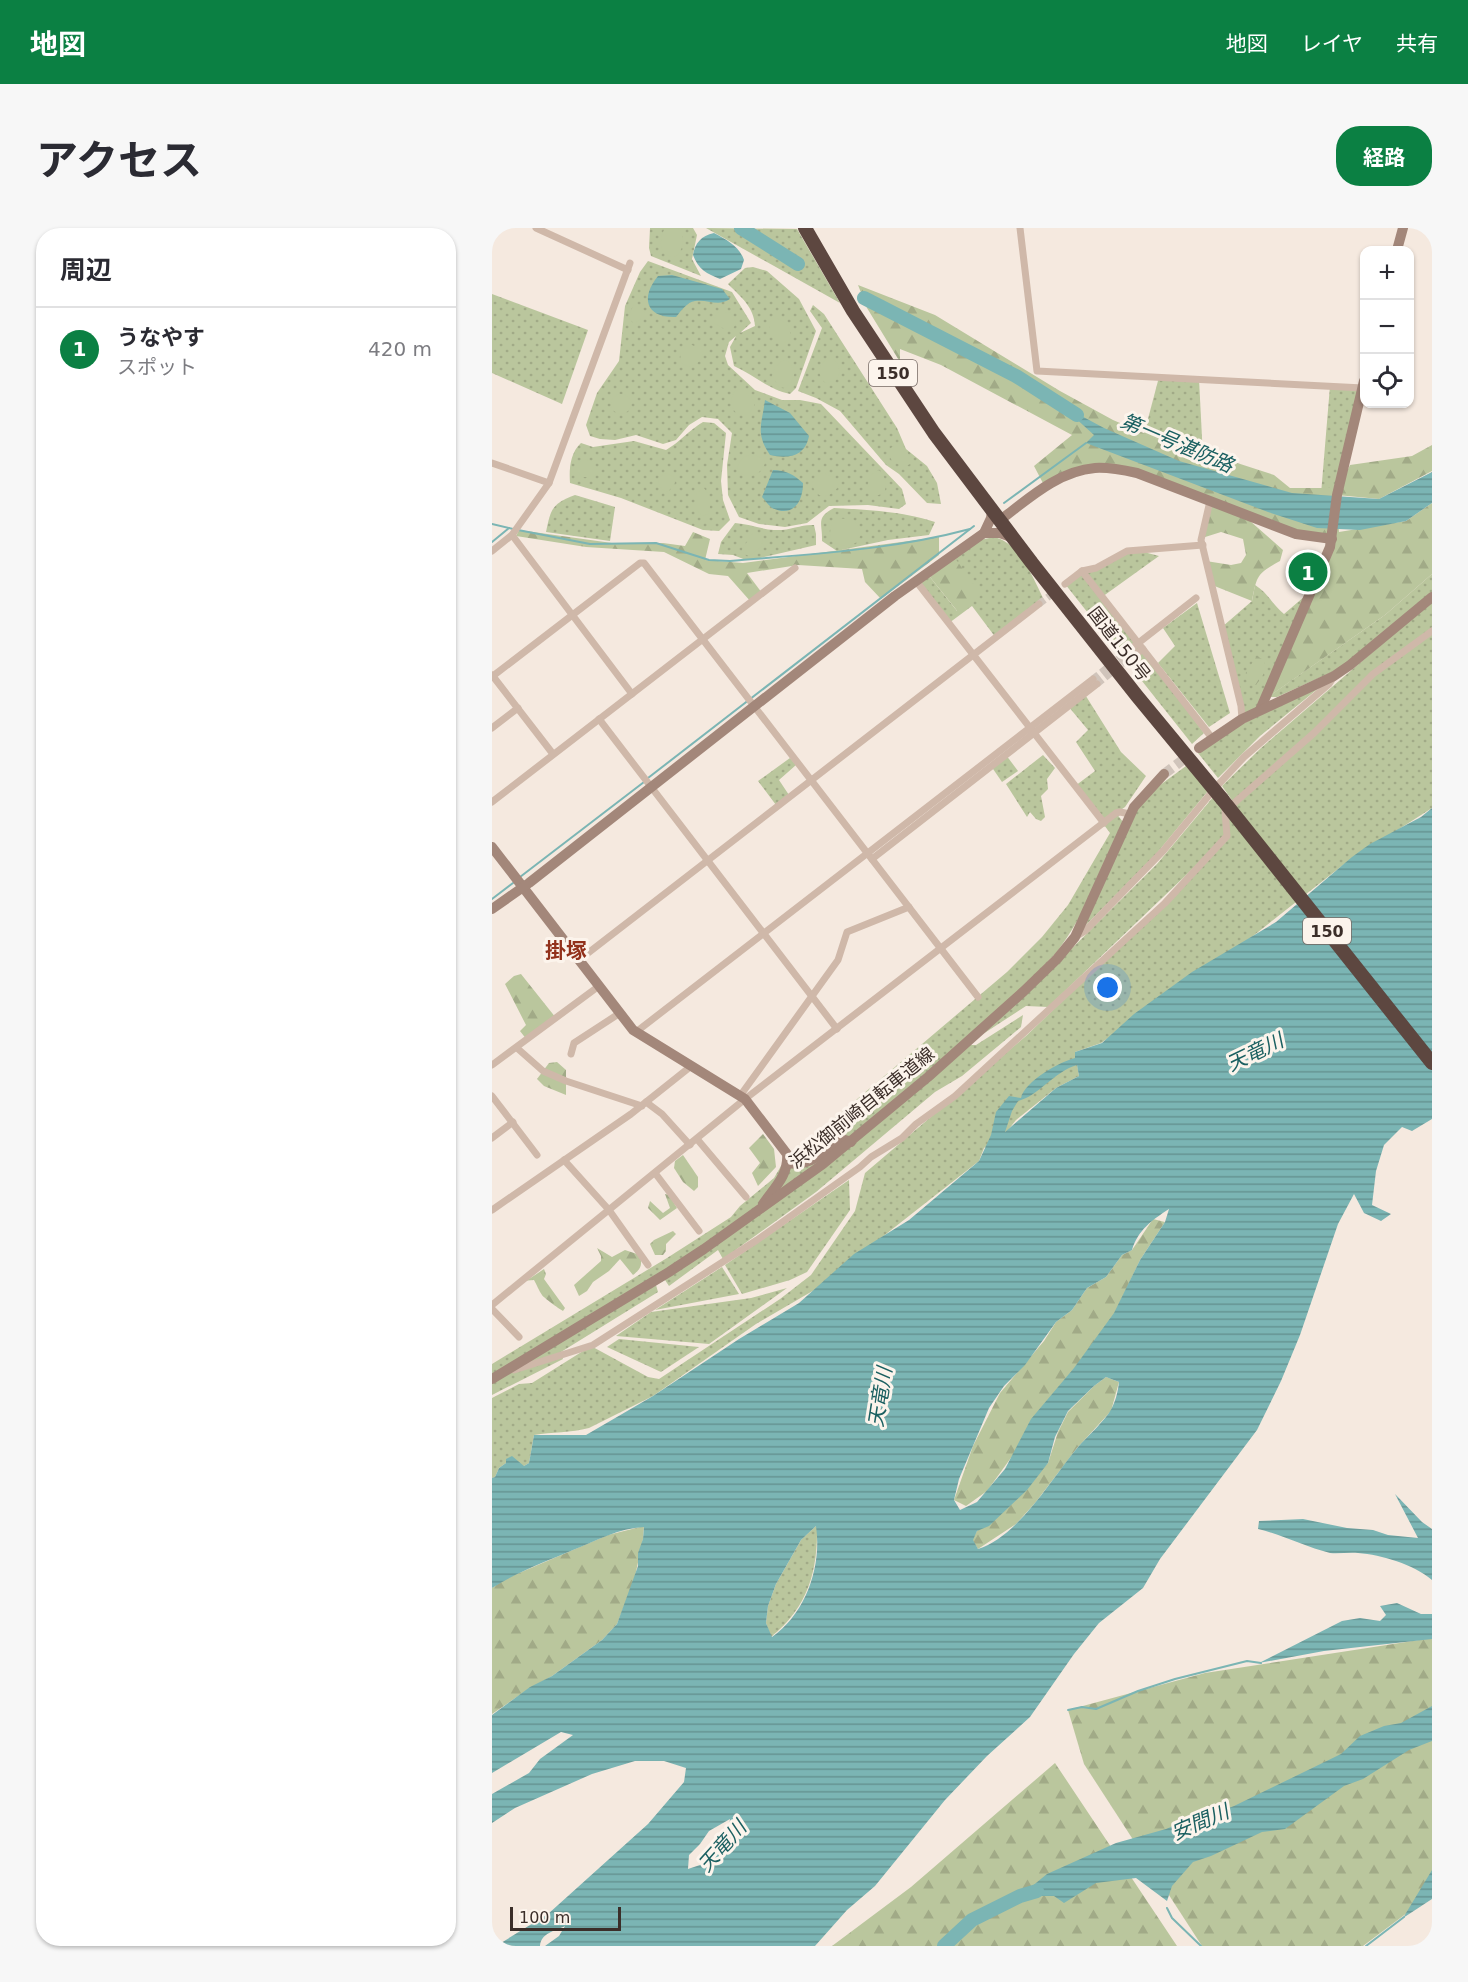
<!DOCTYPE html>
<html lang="ja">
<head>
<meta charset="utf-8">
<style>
	body { margin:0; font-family:"DejaVu Sans","Noto Sans JP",sans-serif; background:#f7f7f7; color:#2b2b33 }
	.controls { position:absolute; right:18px; top:18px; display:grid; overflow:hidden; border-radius:12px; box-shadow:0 2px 4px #0004 }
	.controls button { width:54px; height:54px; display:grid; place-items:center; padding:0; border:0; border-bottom:2px solid #e1e1e2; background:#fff; color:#2b2b33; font:30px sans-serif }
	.scale { position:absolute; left:18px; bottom:15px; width:111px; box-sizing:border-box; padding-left:6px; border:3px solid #3b2e29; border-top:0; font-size:16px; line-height:21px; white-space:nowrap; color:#3b2e29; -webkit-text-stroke:4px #fcf4ec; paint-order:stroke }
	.you { position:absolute; left:616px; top:760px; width:21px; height:21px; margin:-15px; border:4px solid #fff; border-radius:50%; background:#1a73e8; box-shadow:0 0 0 9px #1a73e833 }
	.badge { display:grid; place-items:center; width:39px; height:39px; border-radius:50%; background:#0b8043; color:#fff; font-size:20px; font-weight:700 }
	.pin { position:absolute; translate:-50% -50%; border:3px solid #fff; box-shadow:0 2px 6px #0006 }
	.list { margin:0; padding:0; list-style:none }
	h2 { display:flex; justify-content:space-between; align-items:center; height:78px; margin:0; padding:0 24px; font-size:26px }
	h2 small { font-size:20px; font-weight:400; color:#7c7c81 }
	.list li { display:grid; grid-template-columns:39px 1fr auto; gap:18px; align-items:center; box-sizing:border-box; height:84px; padding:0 24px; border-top:2px solid #e1e1e2 }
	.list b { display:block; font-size:22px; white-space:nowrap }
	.list p { margin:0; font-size:20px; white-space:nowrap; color:#7c7c81 }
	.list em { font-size:20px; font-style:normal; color:#7c7c81 }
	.icon { flex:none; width:33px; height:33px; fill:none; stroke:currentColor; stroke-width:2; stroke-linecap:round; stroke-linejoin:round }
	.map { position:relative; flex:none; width:940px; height:1718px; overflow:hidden; border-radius:24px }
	header { display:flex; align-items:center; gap:36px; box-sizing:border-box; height:84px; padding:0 30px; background:#0b8043; color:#fff }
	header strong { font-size:28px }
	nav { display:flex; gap:33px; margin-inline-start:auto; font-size:21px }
	.intro { display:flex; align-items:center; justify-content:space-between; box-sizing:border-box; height:144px; padding:0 36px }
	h1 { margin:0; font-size:42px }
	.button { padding:15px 27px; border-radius:24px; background:#0b8043; color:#fff; font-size:21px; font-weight:700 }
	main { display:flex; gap:36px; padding:0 36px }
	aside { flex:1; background:#fff; border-radius:24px; box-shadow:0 2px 4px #0004 }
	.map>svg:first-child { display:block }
	.grass { fill:url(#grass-dots) }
	.forest { fill:url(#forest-firs) }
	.park { fill:#bac69d }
	.water { fill:url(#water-rules); fill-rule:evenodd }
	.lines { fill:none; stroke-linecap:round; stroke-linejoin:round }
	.stream { stroke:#7bb5b4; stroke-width:2 }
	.river { stroke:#7bb5b4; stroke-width:14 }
	.street-tunnel { stroke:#d0c4bb; stroke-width:7; stroke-dasharray:7 3.5; stroke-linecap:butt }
	.secondary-tunnel { stroke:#d0c4bb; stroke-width:10; stroke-dasharray:10 5; stroke-linecap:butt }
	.street { stroke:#cfb8a9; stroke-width:7 }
	.secondary { stroke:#a3877a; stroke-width:10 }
	.highway { stroke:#5d4740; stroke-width:14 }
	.highway-bridge { stroke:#5d4740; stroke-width:14 }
	.labels { text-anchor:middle; stroke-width:6; stroke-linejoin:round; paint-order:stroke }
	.shield { fill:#fcf4ec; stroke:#756964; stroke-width:1.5 }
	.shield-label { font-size:16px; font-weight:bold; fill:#3b2e29 }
	.street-label { font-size:18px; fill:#3b2e29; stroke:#fcf4ec }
	.water-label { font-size:20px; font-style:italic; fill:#1b6061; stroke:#fcf4ec }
	.quarter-label { font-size:21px; font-weight:bold; fill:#92311b; stroke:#fcf4ec }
</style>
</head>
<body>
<header>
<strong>地図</strong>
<nav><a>地図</a><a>レイヤ</a><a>共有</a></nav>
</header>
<div class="intro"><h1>アクセス</h1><a class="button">経路</a></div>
<main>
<aside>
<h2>周辺<small></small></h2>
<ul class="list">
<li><span class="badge">1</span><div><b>うなやす</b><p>スポット</p></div><em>420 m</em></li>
</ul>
</aside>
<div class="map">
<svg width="940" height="1718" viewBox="0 0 940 1718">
	<defs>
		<pattern id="grass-dots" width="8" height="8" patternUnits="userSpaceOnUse" patternTransform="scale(1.5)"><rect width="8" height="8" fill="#bac69d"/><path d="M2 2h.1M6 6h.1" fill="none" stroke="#a1aa87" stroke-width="1.8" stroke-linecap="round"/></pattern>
		<pattern id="forest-firs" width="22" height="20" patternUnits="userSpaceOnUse" patternTransform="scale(1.5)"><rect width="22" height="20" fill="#bac69d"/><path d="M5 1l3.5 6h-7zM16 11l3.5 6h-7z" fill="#a1aa87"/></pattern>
		<pattern id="water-rules" width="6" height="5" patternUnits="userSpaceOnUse" patternTransform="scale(1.5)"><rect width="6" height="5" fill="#7bb5b4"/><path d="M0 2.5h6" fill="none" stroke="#669492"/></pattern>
	</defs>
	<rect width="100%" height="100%" fill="#f5e9df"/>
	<g class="grass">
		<path d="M158,0H201L205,7L200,31L209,48L159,28L157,20Z"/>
		<path d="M214,0L305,1L348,75Z"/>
		<path d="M156,33L240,64L259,95L248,105L263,98C262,79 249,69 236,56L253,40L261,39L275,43L307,71L324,103L304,160L298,166C277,162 262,147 242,138L238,119L244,108L237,114L233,128L236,137L263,162L290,172H308L329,176L410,261L414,276L407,281L376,277L337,278L315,295L293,299L267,296L247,289L236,267L235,237L240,205L226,191L210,189L197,197L184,212L171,216L144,207L123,212L108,211L98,208L94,197L105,165L127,133L133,78L148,44Z"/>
		<path d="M0,66L96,102L70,176L0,145Z"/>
		<path d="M321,77L332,86L405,200L414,221L435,238L445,255L449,276L435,275L407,246L394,237L348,183L324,170L306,163L330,100L318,83Z"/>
		<path d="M667,149L707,151L711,229L652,206Z"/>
		<path d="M838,158L871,160L845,267L829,266Z"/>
		<path d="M211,194L222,195L234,205L229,253L231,272L238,292L227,303L211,302L129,270L78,255C77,241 78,225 89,215L101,219L142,213L174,222C188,214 197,202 211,194Z"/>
		<path d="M83,267L123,279L118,313L54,304C59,280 60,276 83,267Z"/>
		<path d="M342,280C379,282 408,283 443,294L437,307L396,312L345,323L330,313C331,295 323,290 342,280Z"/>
		<path d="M243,295C257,296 269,301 282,302C298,303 309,296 322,297L324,306V317L268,330L254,332L241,327L226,326L229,314Z"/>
		<path d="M502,309C528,315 541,350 552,372L539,379L504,410L480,378L457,395L426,355L438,349L465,383L463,330L488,312Z"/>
		<path d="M635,323H648L667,328L610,369L712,505L700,516L573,356Z"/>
		<path d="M940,346V366L851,439L785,469H776L893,387Z"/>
		<path d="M763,357C775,364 781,377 792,386L820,362L770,477L750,487L730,399L760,373Z"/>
		<path d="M940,373V580L851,637L761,708L609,815L583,824L587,848L564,860L524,892L513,906L492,920L487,933L324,1061L264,1096L161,1168L97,1200C79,1205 60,1204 42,1207L37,1235L32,1238L14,1235L7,1240L3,1249L0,1250V1170L27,1156L40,1155L99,1118L156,1149L167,1151L288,1071L319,1047L363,983L373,945L534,808L678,670L712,630L556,779L534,778L491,806L544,756L665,636L722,568L742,575L730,558L769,520Z"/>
		<path d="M705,375L738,485L717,499L666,435L683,418L671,400Z"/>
		<path d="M828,459L768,508L726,550L706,525L744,499Z"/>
		<path d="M592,465L629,524L654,548L633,579L624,585L631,594C611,638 594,686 564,725L477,817H484L531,787L529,799L470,848L443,864L324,964L231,1031L226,1022L177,1058L173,1052L164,1057L166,1064L69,1124L71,1131L0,1167V1136L175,1030L239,989L248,978L282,950L289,938L305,922L515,744L550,709L576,677L618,605L583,558L603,543L584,514L596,502L576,478Z"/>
		<path d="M514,527L526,543L510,554L499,538Z"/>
		<path d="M551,527L563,540L555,551L556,561L549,568L553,589L549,593L544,591L538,584L535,589L514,556Z"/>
		<path d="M298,530L304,537L287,552L297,567L284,577L266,553Z"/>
		<path d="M694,538L716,563L665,625L593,698L641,587L660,563Z"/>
		<path d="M357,952L358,982L315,1044L298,1052L250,1066L233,1037Z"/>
		<path d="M230,1039L247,1066L163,1082Z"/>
		<path d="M295,1060L217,1116L124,1108L159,1084L259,1070Z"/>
		<path d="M127,1111L207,1119L169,1144L115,1119Z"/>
		<path d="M325,1297C326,1343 316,1379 279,1409L274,1395L276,1378L284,1356L309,1312Z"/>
	</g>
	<g class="forest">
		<path d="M366,57L443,87L568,163L621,192L724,236H738L739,233L782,247L798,260H847L858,237L920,228L940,217V243L887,271L845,267L847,304L914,293L940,275V346L893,387L779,467L840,311L802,304L750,286L791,322L788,333C765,346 765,347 760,373L720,357L714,333L739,337L749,335L754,327L751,311L729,304L710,310L717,277L627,240L598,241L553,259L542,238L580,207L449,137L408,121V134L375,80Z"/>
		<path d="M27,302L127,316L171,315L193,318L201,304L218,311L213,332L251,335L447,309V327L389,371L373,354L370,341L306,337L255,345L270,365L259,374L236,348L217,346L172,324L94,319L24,308Z"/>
		<path d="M463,330L489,367L466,384L438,349Z"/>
		<path d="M765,428L773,433L771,447L764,457H758L753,450L754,444Z"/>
		<path d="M29,746L64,790L35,812L28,803L34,797L13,756L22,748Z"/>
		<path d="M65,834L74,842V867L52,858L45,851L57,835Z"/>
		<path d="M271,906L282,921L284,939L266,958L260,945L268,935L257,920Z"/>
		<path d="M191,927L206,949V959L202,963L191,954L182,940L183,933Z"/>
		<path d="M173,966L177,967L185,980L168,992L156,980L158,973L171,985L178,980Z"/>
		<path d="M661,991L673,994L648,1032L623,1085L495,1263L474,1278L462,1272L481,1218L508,1165L552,1113L564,1094L580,1082L595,1060L614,1049L630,1027L640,1022Z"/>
		<path d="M181,1003L184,1006L174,1016V1023L171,1027H163L158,1016L162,1012Z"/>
		<path d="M105,1020L120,1029L133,1022L148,1027C150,1037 150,1040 141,1047L128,1031L117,1043L101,1054L95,1063L87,1068L82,1057L109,1033V1028Z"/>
		<path d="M52,1041L54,1046L52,1051L73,1080L71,1083C66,1080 52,1070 50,1067C47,1063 45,1057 42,1052L29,1053L37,1051Z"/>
		<path d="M614,1149L627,1154L619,1183L585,1220L543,1275L524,1296L486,1321L480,1312L485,1303L556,1235L566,1204L576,1184L602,1158Z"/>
		<path d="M152,1298L151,1311L142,1353L125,1396L110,1412L60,1448L32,1464L0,1486V1360L13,1351L116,1307Z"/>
		<path d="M940,1410V1652L923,1679L871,1718H710L592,1536L576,1482L713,1445Z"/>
		<path d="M563,1535L685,1718H340L419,1659Z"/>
	</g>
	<g class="park">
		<path d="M173,0H186C194,9 192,20 184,29C167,29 166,12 173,0Z"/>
		<path d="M142,76L148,78L153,85L151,89L142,96L136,89Z"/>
		<path d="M228,81L232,85L239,84L244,96L239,103L234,102L222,95V91Z"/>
		<path d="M283,89C294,95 298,97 299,110L292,115H286L278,107L277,95Z"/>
		<path d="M195,117H200L210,122L211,129C205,137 196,143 188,133L189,123Z"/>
		<path d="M337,129L341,130C347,137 351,145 343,153L333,155C324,145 326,137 337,129Z"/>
		<path d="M291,132L296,133L303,144L299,155L293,160L287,159L280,148L283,139Z"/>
		<path d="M248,161L254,164L262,173V180L256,185H244C238,178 238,170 243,163Z"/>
		<circle cx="129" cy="176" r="10"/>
		<path d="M410,215L418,229V236L412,239L400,233L395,223L404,216Z"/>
		<path d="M260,226L270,230L273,234C272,243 262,249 254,248L245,243C246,233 250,229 260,226Z"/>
		<path d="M91,231L100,233L106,245L101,249H91L85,244V236Z"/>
		<path d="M387,242C393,249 396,255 392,265L384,268L376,260C376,250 378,246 387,242Z"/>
		<path d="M174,245L182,249L183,255L176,264C169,262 166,257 166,250Z"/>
		<path d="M331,245L343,250L347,258C337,271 325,273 320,256L323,249Z"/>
		<path d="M211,259C219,268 220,275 216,286L211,288L204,282V267Z"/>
		<path d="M345,290L362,292L370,304L365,314L356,319L340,314C337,304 337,297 345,290Z"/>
		<path d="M261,305H266L271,312L269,319L257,328L252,326L250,321Z"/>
	</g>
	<g class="water">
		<path d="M222,5C235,12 247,18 252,32L249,41L228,51C215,46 206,41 201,27C203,15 209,8 222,5Z"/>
		<path d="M180,47L230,61L238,71C226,79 216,71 203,73C195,74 189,83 184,89C154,90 148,70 166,48Z"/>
		<path d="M273,172L298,185L317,208C313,229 296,231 278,227C263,205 270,196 273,172Z"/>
		<path d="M569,177L612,200L687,233L800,265L887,271L940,244V275L914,293L868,302L825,300L776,284L594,215L602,207Z"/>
		<path d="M281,242C294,242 302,247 311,255C311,274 301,290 280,280C277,278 273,272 270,269Z"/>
		<path d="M940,580V891L920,903L910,899L892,917L884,943L880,977L899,986L889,993L872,985L862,966L846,996L808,1107L789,1153L765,1202L668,1331L651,1360L607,1395L582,1426L538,1489L495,1528L453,1572L383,1658L355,1682L323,1718H53L67,1708L73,1698C63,1703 49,1705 48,1718H4L56,1686L156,1596L192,1554L194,1540L172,1533H143L100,1546L23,1580L0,1595V1566L37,1545L48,1531L81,1507L69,1504L0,1545V1487L38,1459L60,1448L110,1412L125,1396L146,1338V1325L151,1311L152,1299C127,1300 104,1313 81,1322C53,1334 25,1344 0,1360V1250L3,1249L7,1240L14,1235V1231L20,1228L32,1238L37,1235L42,1207H94L161,1168L247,1111L307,1075L362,1026L417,992L487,933L499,907L504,884L517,868L529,870C533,853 567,834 583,830V824L610,815L642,786L700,744L784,694L860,629L878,616L929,589ZM585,837L587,848L564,860L513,904L520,883L526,873C547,868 561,844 585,837ZM677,981L673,994L648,1032L622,1085L582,1140L539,1191L513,1241L485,1274L468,1282L462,1272L467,1251L497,1180L512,1158L533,1137L564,1094L580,1082L595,1060L614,1049L630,1027L640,1022C646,1002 660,992 677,981ZM614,1149L627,1154C626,1164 623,1176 617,1185C608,1197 596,1208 586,1219C559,1251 527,1308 486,1321L481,1312L485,1303L497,1298L535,1262L556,1235L563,1209L576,1183L602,1158ZM324,1298C330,1338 314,1385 280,1409L274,1395L276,1378L284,1356L309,1312ZM238,1591L235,1614L220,1633L196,1641L197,1627L208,1616L217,1603Z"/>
		<path d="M903,1266L930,1294L940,1301V1352C921,1336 890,1327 866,1325C857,1324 847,1326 838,1325C813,1319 791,1307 766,1301L767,1293L811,1291L855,1300L881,1302L896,1307L926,1310Z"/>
		<path d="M905,1375L929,1386H940V1411L832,1423L767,1435L850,1393L868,1390L888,1393L894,1387L888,1378Z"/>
		<path d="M940,1478V1513L917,1522L871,1551L852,1558L793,1601L770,1604L719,1628L701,1634L680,1658L675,1673L644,1650L604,1655L572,1675L562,1668H528L555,1646L624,1615L674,1601L700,1590L721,1586L742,1578L849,1526L868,1508L892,1498L909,1495Z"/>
		<path d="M940,1642V1671L911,1690Z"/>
	</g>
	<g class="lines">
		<g class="stream">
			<path d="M512,275L594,215"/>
			<path d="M0,296L21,301"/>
			<path d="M26,302L98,316L164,315L217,332L238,333C319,326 400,322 478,301"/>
			<path d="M0,314L17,300"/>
			<path d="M156,550L482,298"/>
			<path d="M28,649L152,554"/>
			<path d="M0,671L21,655"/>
			<path d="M576,1482L590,1479L604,1481L646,1463L683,1451L755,1433L769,1435"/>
			<path d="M675,1680L680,1690L709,1718"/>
			<path d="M874,1718L912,1689"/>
		</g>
		<g class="river">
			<path d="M249,0L306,36"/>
			<path d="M372,70L524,148L585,187"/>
			<path d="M452,1718L480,1692L528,1668L545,1663"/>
		</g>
		<g class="street-tunnel">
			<path d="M547,376L564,363"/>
			<path d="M601,451L631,427"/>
			<path d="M605,456L635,432"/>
		</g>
		<path class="secondary-tunnel" d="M672,546L700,525"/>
		<g class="street">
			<path d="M44,0L136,42"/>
			<path d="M528,0L545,143L871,160"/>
			<path d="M0,235L57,255"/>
			<path d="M718,273L709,312L749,478L750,491"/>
			<path d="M20,307L140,466"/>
			<path d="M0,323L20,307L57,255L138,35"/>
			<path d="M590,343L720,510"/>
			<path d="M424,353L612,595"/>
			<path d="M573,356L590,343L604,340L635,323L711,317"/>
			<path d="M631,427L704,370"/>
			<path d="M635,432L651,421"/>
			<path d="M0,447L61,526"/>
			<path d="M1,448L148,335H152L486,769"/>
			<path d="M107,491L345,801"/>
			<path d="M0,500L26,480"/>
			<path d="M0,574L303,340"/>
			<path d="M380,631L605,456"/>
			<path d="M583,709L593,703L671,623L724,559L752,529L837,456L841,450"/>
			<path d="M87,732L547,376"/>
			<path d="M144,804L601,451"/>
			<path d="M25,820L51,843L74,853L150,878"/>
			<path d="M79,826L82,815L128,785"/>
			<path d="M0,837L107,758"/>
			<path d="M0,868L45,927"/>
			<path d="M248,868L346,732L355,704L417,679"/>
			<path d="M154,874L170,886L198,917"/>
			<path d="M0,910L21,894"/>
			<path d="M205,911L254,969"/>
			<path d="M72,932L117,982L156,1037"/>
			<path d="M163,945L207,1003"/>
			<path d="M0,982L139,886L198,839"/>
			<path d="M0,1077L253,871L624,585L628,584L638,586"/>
			<path d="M0,1081L27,1109"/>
			<path d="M22,1142L101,1117L265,1012L368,939L379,929L410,910L424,896L463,868L673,675L735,608L733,583L822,505L881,446L940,403"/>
		</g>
		<g class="secondary">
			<path d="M905,22L911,0"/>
			<path d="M507,293C536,271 566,243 603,240C617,239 631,242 645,245L804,306L840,311"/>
			<path d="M492,305H508L519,309"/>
			<path d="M768,482L838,319L845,267L872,153"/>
			<path d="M707,520L750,491L842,448L858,437L940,369"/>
			<path d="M0,619L141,802L253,871L295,926C297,947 282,960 271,976"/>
			<path d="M0,681L37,655L403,368L492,305L499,290L500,283"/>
			<path d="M296,935C316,939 331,925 347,914L353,912L359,914"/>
			<path d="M0,1151L177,1044L212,1021L331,936L436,849L532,763L565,731L583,709L642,579L672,546"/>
		</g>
		<path class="highway" d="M313,0L361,83L442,205L540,335L645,468L730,571"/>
		<path class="highway-bridge" d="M730,571L940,835"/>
	</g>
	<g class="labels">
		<g class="shield">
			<rect x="377" y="132" width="48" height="26" rx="4.5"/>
			<rect x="811" y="690" width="48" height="26" rx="4.5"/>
		</g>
		<g class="shield-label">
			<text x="401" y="151">150</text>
			<text x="835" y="709">150</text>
		</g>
		<g class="street-label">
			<text transform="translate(627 416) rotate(52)" y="6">国道150号</text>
			<text transform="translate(370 880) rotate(-39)" y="6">浜松御前崎自転車道線</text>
		</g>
		<g class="water-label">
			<text transform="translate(685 215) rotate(23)" y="7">第一号湛防路</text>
			<text transform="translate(763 824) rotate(-26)" y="7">天竜川</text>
			<text transform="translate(388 1169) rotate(-81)" y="7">天竜川</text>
			<text transform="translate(708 1594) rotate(-23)" y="7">安間川</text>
			<text transform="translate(230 1618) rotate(-48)" y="7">天竜川</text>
		</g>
		<g class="quarter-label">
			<text x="74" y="730">掛塚</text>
		</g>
	</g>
</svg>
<div class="controls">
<button>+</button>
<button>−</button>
<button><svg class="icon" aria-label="locate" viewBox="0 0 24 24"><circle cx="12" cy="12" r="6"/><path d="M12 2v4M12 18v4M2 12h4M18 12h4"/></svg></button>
</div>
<div class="scale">100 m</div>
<div class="you"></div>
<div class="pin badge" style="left:816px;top:344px">1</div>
</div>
</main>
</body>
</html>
